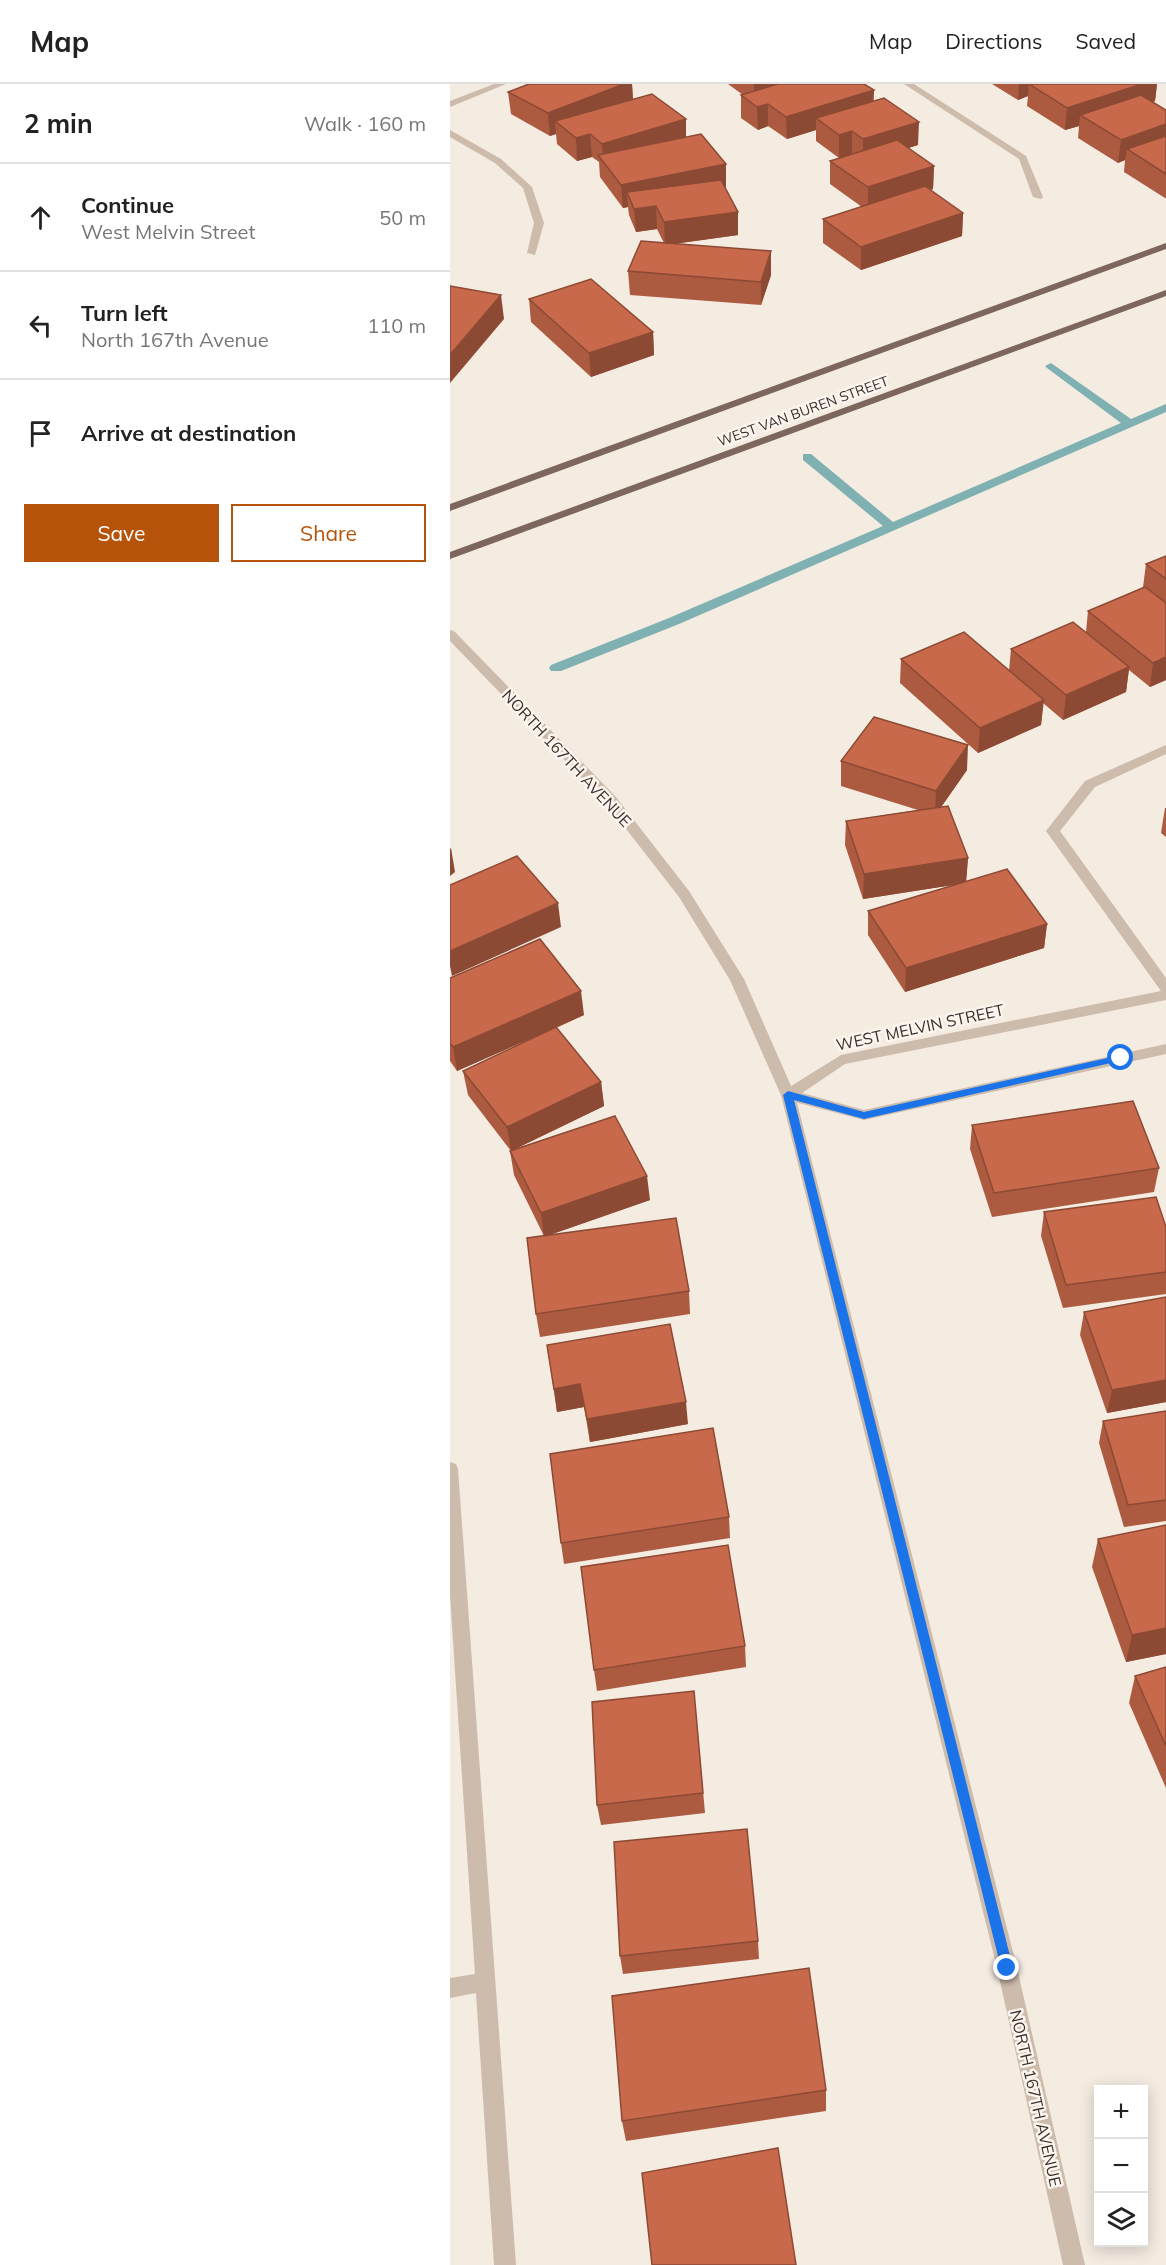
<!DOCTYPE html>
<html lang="en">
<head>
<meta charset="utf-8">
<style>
	body { margin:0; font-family:Mulish,sans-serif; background:#f6f6f6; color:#222 }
	.controls { position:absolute; right:18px; bottom:18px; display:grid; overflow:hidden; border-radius:0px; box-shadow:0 3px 15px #0003 }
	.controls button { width:54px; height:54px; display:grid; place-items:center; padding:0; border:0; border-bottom:2px solid #e0e0e0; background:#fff; color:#222; font:30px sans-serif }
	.stop { position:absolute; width:18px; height:18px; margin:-14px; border:4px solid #1a73e8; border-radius:50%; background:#fff }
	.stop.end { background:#1a73e8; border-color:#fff; box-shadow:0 2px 6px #0008 }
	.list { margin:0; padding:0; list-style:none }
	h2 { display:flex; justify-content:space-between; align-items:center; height:78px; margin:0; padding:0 24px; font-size:26px }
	h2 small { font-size:20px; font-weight:400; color:#767676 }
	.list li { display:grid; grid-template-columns:39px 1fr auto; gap:18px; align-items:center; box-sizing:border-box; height:108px; padding:0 24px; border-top:2px solid #e0e0e0 }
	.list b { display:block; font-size:22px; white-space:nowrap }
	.list p { margin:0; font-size:20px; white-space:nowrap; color:#767676 }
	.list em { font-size:20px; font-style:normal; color:#767676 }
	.actions { display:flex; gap:12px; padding:18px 24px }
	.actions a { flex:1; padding:14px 0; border:2px solid #b45309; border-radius:0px; text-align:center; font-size:21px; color:#b45309 }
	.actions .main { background:#b45309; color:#fff }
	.icon { flex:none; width:33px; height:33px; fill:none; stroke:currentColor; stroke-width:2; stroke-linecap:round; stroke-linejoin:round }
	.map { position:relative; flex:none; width:716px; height:2181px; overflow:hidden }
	header { display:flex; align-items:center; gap:36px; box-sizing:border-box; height:84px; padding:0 30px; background:#fff; border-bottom:2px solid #e0e0e0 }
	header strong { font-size:28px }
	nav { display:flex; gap:33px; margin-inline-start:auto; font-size:21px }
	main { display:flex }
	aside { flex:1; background:#fff }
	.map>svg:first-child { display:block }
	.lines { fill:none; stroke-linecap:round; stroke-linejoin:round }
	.stream { fill:#7fb0b2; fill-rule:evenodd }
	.minor { fill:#cdbbac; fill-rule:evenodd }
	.tertiary { fill:#cdbbac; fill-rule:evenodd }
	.primary { fill:#7d675c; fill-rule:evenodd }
	.wall { fill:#ac5a40 }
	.shaded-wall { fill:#8c4a34 }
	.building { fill:#c8694b; stroke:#8c4a34; stroke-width:1.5 }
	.route { fill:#1a73e8 }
	.labels { text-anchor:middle; stroke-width:5; stroke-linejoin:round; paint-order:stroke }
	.far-street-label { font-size:14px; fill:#3b302b; stroke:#fbf5ee }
	.street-label { font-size:16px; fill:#3b302b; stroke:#fbf5ee }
</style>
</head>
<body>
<header>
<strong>Map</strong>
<nav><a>Map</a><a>Directions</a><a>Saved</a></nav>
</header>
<main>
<aside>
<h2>2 min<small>Walk · 160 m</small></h2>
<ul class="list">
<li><svg class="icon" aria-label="ahead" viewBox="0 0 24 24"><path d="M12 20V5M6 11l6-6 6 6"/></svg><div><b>Continue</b><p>West Melvin Street</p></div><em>50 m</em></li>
<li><svg class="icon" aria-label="left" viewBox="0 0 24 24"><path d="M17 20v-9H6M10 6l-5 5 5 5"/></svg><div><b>Turn left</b><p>North 167th Avenue</p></div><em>110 m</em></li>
<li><svg class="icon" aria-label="arrive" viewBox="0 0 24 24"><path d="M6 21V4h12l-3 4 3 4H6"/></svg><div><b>Arrive at destination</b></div></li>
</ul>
<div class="actions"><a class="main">Save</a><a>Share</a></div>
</aside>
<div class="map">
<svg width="716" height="2181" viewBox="0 0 716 2181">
	<rect width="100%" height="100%" fill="#f4ebe1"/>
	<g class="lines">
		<path class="stream" d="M601,279L681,335L716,320V328L229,540L111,587H101L99,584L101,581L219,534L433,442L353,376V370H361L443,438L671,339L597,284L595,282Z"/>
		<g class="minor">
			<path d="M44,0H56L0,23V17Z"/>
			<path d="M454,0H464L576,72L593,113L591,115L583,113L569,75Z"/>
			<path d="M0,46L51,75L82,103L94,139L85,171L77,169L84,139L73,104L45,79L0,53Z"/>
			<path d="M716,661V670L645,703L610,747L716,894V916L395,980L352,1009L414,1026L716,960V970L414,1036L333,1015L331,1011L333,1007L391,971L711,907L596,747L635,697Z"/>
			<path d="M0,1378L6,1380L8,1385L66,2181H44L26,1909L0,1914V1894L25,1890L0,1511Z"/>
		</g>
		<path class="tertiary" d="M0,546L4,547L166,713L239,807L294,895L345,1011L567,1884L635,2181H613L547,1884L331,1011L280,896L229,813L156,719L0,557Z"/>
		<g class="primary">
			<path d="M716,159V165L0,427V420Z"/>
			<path d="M716,206V212L0,475V468Z"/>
		</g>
	</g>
	<g class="wall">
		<path d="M79,0H182L183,15L236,35V53L276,103H275L288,128V151L224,160L321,167V191L311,221L180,211L178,187L214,159L207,145L186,148L179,131L178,123L173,124L150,93L149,78L142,73L127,77L107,60L106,50L100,52L61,30L58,8Z"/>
		<path d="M278,0H414L424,6L423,17L468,61L458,64L484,82L483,105L480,106L513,129L512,152L411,186L373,159V135L412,123L380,100V77L402,70L389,74L366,57V46L337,55L318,42L308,46L291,34V11H293Z"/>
		<path d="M542,0H707L705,17L703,18L716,26V114H715L674,88L675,76L668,79L628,54L629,42L615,46L577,22L578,12L568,16Z"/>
		<path d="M79,215L203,248L204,271L141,293L81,238Z"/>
		<path d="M716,472V596L700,603L679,586L676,608L613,636L593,619L591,641L528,669L450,599L451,575L559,587L561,565L636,548L638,527L693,503L696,480Z"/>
		<path d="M391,677L517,686L491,723L518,774L516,797L597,840L594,864L455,908L418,851V827L503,801L413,815L395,761L396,737L468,726L391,702Z"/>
		<path d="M715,724H716V753L711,749Z"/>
		<path d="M0,894L134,931L106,944L151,998L154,1022L61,1067L200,1116L99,1151L239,1207L240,1230L90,1253L86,1230L94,1152L64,1091L60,1067H61L18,1011L13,987L95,948L7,987L0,977Z"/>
		<path d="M522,1041L709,1084L704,1108L542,1133L520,1065Z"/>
		<path d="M594,1128L716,1143V1210L613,1224L591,1152Z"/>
		<path d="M716,1213V1318L657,1329L630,1251L634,1228Z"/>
		<path d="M97,1261L238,1340L140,1358L134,1323L107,1328Z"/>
		<path d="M716,1327V1437L674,1443L649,1359L653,1337Z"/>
		<path d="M279,1433L280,1454L114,1480L111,1459Z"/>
		<path d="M716,1441V1570L676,1578L642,1483L648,1455Z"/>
		<path d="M295,1562L296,1583L147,1607L144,1586Z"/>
		<path d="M716,1583V1704L679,1619L685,1592Z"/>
		<path d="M244,1607L255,1729L151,1741L147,1721Z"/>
		<path d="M308,1857L309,1875L173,1890L170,1872Z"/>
		<path d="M376,2006V2027L176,2057L172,2037Z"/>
	</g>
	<g class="shaded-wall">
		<path d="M174,0H182L183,19L105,37L106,50L100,52L98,29Z"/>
		<path d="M304,0H367L304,19Z"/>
		<path d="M569,0H579L578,12L568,16Z"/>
		<path d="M692,0H707L705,17L641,38L630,31L629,42L615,46L617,24Z"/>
		<path d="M424,6L423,29L366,34V46L337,55L336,33Z"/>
		<path d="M318,20V42L308,46L307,23Z"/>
		<path d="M236,35V58L153,77L152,60Z"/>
		<path d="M469,38L468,61L413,78V55Z"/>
		<path d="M716,40V62L677,65L675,76L668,79L671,56Z"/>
		<path d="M402,47V70L389,74V51Z"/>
		<path d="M140,50L142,73L127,77L126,54Z"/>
		<path d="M276,80V103L183,122L177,108L178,123L173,124L171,101Z"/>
		<path d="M484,82L483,105L418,126V103Z"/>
		<path d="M206,122L207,145L186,148L184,125Z"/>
		<path d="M288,128V151L215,161L214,138Z"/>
		<path d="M513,129L512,152L411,186V163Z"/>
		<path d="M321,167V191L311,221V198Z"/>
		<path d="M51,211L54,235L0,299V271Z"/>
		<path d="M203,248L204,271L141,293L139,269Z"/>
		<path d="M716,573V596L700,603L703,579Z"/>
		<path d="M679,583L676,608L613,636L616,611Z"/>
		<path d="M594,616L591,641L528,669L530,644Z"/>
		<path d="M518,661L517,686L485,732L486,707Z"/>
		<path d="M1,764L5,788L0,792V765Z"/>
		<path d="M518,774L516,799L413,815L414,790Z"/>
		<path d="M108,819L111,843L2,892L0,882V867Z"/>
		<path d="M597,840L594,864L455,908L456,884Z"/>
		<path d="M131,907L134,931L7,987L3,963Z"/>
		<path d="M151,998L154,1022L61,1067L57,1043Z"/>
		<path d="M197,1092L200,1116L94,1153L91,1129Z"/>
		<path d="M716,1296V1318L657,1329L662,1306Z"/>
		<path d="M130,1300L134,1323L107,1328L104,1305Z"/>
		<path d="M236,1318L238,1340L140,1358L137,1335Z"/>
		<path d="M716,1544V1570L676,1578L682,1551Z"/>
	</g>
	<g class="building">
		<path d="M79,0H174L98,29L58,8Z"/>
		<path d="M328,0H414L424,6L336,33L318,20L307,23L291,11Z"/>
		<path d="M579,0H692L617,24Z"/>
		<path d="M202,10L236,35L152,60L140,50L126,54L105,37Z"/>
		<path d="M691,11L716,26V40L671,56L630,31Z"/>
		<path d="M434,14L469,38L413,55L402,47L389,51L366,34Z"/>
		<path d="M251,50L276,80L171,101L148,71Z"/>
		<path d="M716,52V90L677,65Z"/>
		<path d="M447,56L484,82L418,103L380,77Z"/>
		<path d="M271,96L288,128L214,138L206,122L184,125L177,108Z"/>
		<path d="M475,102L513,129L411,163L373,135Z"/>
		<path d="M191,157L321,167L311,198L178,187Z"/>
		<path d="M141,195L203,248L139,269L79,215Z"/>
		<path d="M0,202L51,211L0,271Z"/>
		<path d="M716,472V495L696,480Z"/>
		<path d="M695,503L716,519V573L703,579L638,527Z"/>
		<path d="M623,538L679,583L616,611L561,565Z"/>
		<path d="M514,548L594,616L530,644L451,575Z"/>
		<path d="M424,633L518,661L486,707L391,677Z"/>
		<path d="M498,722L518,774L414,790L396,737Z"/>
		<path d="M67,772L108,819L0,867V801Z"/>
		<path d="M557,785L597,840L456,884L418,827Z"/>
		<path d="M90,855L131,907L3,963L0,959V894Z"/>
		<path d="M106,943L151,998L57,1043L13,987Z"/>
		<path d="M683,1017L709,1084L544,1109L522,1041Z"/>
		<path d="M165,1032L197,1092L91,1129L60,1067Z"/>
		<path d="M706,1113L716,1143V1188L616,1201L594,1128Z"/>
		<path d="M226,1134L239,1207L86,1230L77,1154Z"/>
		<path d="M716,1213V1296L662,1306L634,1228Z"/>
		<path d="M220,1240L236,1318L137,1335L130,1300L104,1305L97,1261Z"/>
		<path d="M716,1327V1416L678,1421L653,1337Z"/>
		<path d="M263,1344L279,1433L111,1459L100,1370Z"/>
		<path d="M716,1441V1544L682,1551L648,1455Z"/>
		<path d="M278,1461L295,1562L144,1586L131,1483Z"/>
		<path d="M716,1583V1662L685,1592Z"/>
		<path d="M244,1607L253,1709L147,1721L142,1618Z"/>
		<path d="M297,1745L308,1857L170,1872L164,1758Z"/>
		<path d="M359,1884L376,2006L172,2037L162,1912Z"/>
		<path d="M328,2064L346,2181H202L192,2089Z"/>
	</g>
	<path class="route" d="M671,971L675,974L674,976L414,1035L344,1016L563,1884L561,1888L557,1890L552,1888L551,1884L333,1011L338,1007L414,1028Z"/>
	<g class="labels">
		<g class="far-street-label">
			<text transform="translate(353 327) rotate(-20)" y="5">WEST VAN BUREN STREET</text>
		</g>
		<g class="street-label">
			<text transform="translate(117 674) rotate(47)" y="6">NORTH 167TH AVENUE</text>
			<text transform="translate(470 943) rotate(-12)" y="6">WEST MELVIN STREET</text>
			<text transform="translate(586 2014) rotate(77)" y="6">NORTH 167TH AVENUE</text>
		</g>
	</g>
</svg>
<div class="controls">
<button>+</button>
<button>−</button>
<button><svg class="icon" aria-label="layers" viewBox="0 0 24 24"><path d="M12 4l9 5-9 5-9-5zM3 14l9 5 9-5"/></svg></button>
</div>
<div class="stop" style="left:671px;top:974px"></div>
<div class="stop end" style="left:557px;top:1884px"></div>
</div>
</main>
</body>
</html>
